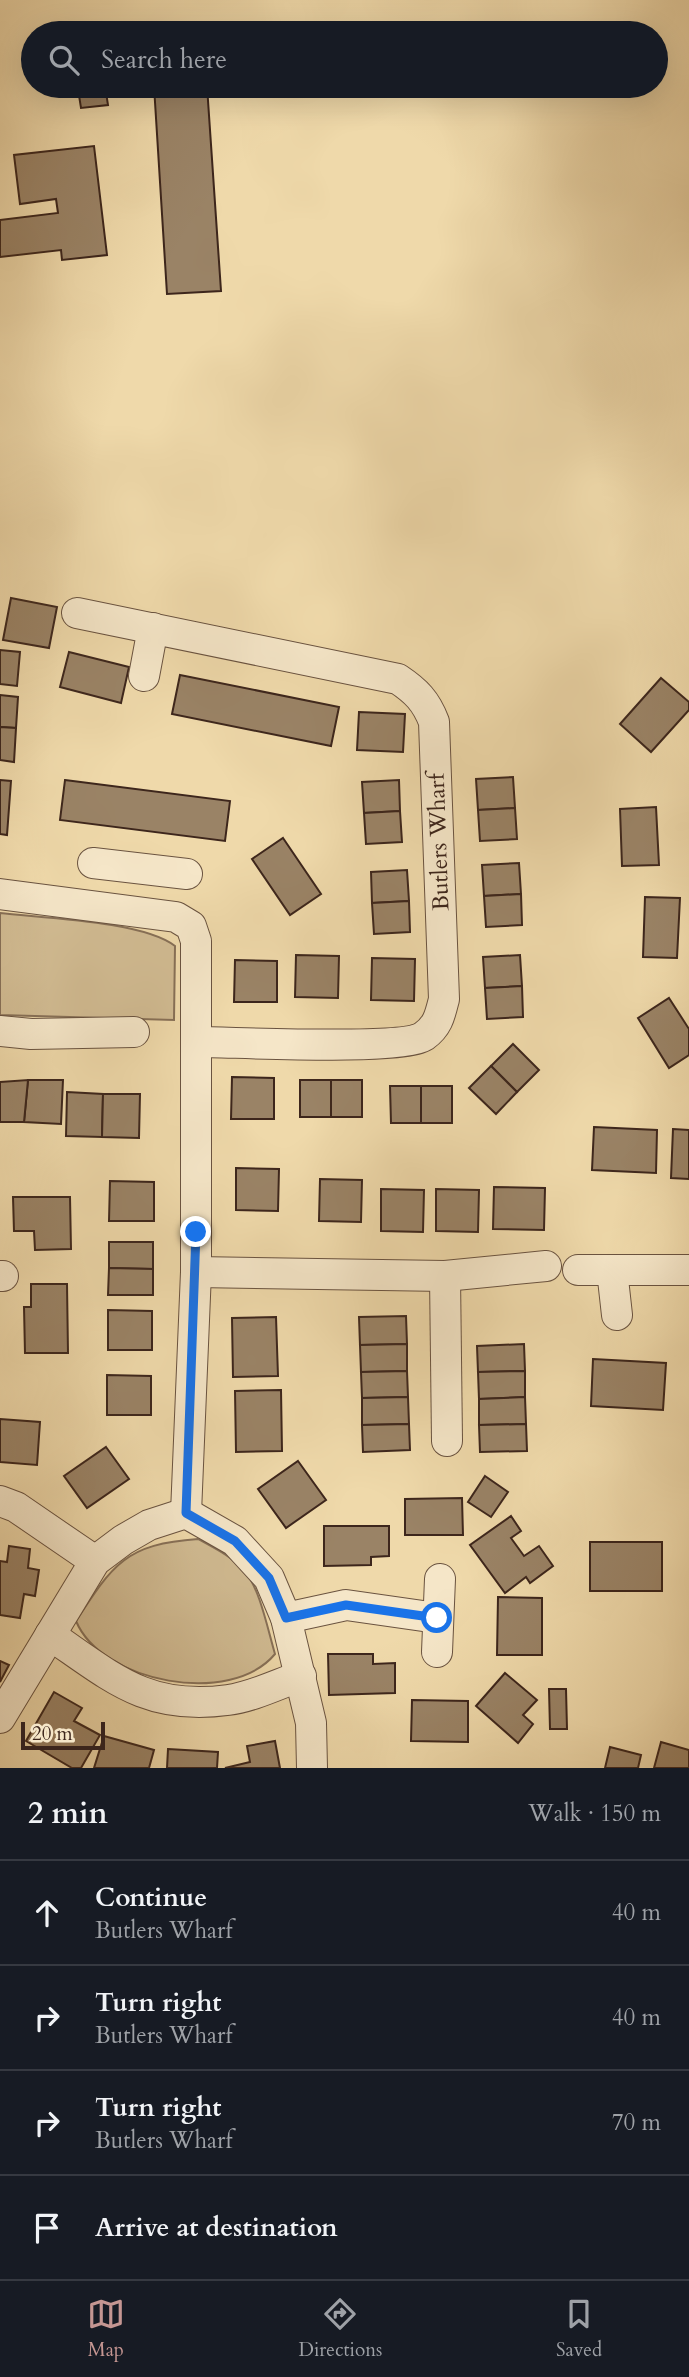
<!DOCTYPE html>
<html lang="en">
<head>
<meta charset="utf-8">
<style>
	body { margin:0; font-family:Cardo,serif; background:#242831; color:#f1f3f6 }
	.scale { position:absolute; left:21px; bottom:18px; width:84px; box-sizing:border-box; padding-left:7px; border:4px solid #3d261c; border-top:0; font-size:19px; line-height:24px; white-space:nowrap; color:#3d261c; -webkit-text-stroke:5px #f5e6c8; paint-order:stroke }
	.stop { position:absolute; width:21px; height:21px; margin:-16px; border:5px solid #1a73e8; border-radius:50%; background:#fff }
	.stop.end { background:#1a73e8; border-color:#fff; box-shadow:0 2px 7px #0008 }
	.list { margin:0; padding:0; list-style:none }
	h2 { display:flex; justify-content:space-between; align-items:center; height:91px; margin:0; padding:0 28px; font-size:30px }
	h2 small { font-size:23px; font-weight:400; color:#9ea1a6 }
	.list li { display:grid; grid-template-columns:46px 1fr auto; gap:21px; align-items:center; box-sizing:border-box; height:105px; padding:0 28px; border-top:2px solid #363941 }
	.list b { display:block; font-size:26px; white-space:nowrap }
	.list p { margin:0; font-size:23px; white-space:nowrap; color:#9ea1a6 }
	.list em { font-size:23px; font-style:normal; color:#9ea1a6 }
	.icon { flex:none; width:38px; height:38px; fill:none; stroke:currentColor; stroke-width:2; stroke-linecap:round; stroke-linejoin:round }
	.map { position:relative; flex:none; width:689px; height:1768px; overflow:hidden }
	.search { position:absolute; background:#171b24; box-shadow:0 7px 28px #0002; left:21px; right:21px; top:21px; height:77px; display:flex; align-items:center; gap:18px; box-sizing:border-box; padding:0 24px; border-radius:38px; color:#9ea1a6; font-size:26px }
	.sheet { height:511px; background:#171b24 }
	nav { display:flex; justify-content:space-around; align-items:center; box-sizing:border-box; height:98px; border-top:2px solid #363941; background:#171b24; font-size:19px; color:#9ea1a6 }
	nav a { display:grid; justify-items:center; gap:4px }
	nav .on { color:#c59692 }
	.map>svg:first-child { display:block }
	.green { fill:#d1bb92; stroke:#877057; stroke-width:2 }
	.building { fill:#9a8366; stroke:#3d261c; stroke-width:2 }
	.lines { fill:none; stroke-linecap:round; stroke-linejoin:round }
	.minor-casing { stroke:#6a5340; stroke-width:32 }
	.minor { stroke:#f5e6c8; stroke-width:30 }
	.route { stroke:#1a73e8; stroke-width:9 }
	.labels { text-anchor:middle; stroke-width:6; stroke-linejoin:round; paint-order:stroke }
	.street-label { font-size:23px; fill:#3d261c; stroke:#f5e6c8 }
</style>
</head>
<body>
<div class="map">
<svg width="689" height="1768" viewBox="0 0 689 1768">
	<rect width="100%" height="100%" fill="#efd9aa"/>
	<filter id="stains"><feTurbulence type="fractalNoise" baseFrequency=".00286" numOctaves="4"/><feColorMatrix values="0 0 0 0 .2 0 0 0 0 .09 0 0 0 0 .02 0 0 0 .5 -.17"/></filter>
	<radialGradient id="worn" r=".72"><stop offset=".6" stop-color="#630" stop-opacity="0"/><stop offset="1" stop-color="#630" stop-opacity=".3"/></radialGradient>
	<g class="green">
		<path d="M0,913C43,918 143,921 175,946L174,1020L0,1015Z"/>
		<path d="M198,1539C214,1548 231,1556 244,1570C260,1588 268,1631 275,1654C231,1707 102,1683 76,1621C113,1564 126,1544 198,1539Z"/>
	</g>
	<g class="building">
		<path d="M58,86H110H105L108,105L81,108L78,89L58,91Z"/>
		<path d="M154,86H207L221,291L167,294Z"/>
		<path d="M94,146L107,255L62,260L61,250L0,257V220L58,213L56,199L20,204L14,155Z"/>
		<path d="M11,598L57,607L49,648L3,640Z"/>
		<path d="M0,650L20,652L17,686L0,684Z"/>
		<path d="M69,652L129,667L121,703L60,687Z"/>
		<path d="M180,675L339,707L331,746L172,714Z"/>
		<path d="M661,678L689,702V710L651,752L620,724Z"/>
		<path d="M0,695L18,697L16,728L0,727Z"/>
		<path d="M359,712L405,714L403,752L357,750Z"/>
		<path d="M0,727L16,728L14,762L0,760Z"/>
		<path d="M513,777L515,808L478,810L476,779Z"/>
		<path d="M0,780L11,781L7,835L0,834Z"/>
		<path d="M65,780L230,801L225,841L60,820Z"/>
		<path d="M399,780L400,811L364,813L362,782Z"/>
		<path d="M656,807L659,865L622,866L620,809Z"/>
		<path d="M515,808L517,839L480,841L478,810Z"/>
		<path d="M400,811L402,842L366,844L364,813Z"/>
		<path d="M283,838L321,894L290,915L252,859Z"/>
		<path d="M519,863L521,894L484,896L482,865Z"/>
		<path d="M407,870L409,901L372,903L371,872Z"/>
		<path d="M521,894L522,925L486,927L484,896Z"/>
		<path d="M645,897L680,898L677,958L643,957Z"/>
		<path d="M409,901L410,932L374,934L372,903Z"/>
		<path d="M296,955L339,956L338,998L295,997Z"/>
		<path d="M520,955L522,986L485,988L483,957Z"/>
		<path d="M372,958L415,959L414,1001L371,1000Z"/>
		<path d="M235,960L277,961V1002H234Z"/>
		<path d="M522,986L523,1017L487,1019L485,988Z"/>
		<path d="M669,998L689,1029V1055L669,1068L638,1018Z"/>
		<path d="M513,1044L539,1070L517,1092L491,1066Z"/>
		<path d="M491,1066L517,1092L496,1114L469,1088Z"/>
		<path d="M232,1077L274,1078V1119H231Z"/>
		<path d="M28,1080H63L61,1124L24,1122Z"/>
		<path d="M28,1080L24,1122H0V1082Z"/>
		<rect x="300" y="1080" width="31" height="37"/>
		<rect x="331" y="1080" width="31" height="37"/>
		<path d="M390,1086H421V1123H391Z"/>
		<rect x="421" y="1086" width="31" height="37"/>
		<path d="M67,1092L103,1094L102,1137L66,1136Z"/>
		<path d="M103,1094H140L139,1138L102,1137Z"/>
		<path d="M594,1127L657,1130L656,1173L592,1170Z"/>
		<path d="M673,1129L689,1130V1179L671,1178Z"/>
		<path d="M236,1168L279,1169L278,1211L236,1210Z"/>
		<path d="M320,1179L362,1180L361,1222L319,1221Z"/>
		<path d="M110,1181L154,1182V1221H109Z"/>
		<path d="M494,1187L545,1188L544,1230L493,1229Z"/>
		<path d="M381,1189L424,1190L423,1232L381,1231Z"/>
		<path d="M436,1189L479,1190L478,1232L436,1231Z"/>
		<path d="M13,1197H70L71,1249L35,1250L34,1231H14Z"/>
		<path d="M109,1242H153V1269L109,1268Z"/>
		<path d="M109,1268L153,1269V1295H108Z"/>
		<path d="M31,1284H67L68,1353H25L24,1307H31Z"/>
		<path d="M108,1310L152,1311V1350H108Z"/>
		<path d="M406,1316L407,1344L360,1345L359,1317Z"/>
		<path d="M276,1317L278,1376L233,1377L232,1318Z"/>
		<path d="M407,1344V1371L361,1372L360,1345Z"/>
		<path d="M524,1344L525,1371L478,1372L477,1346Z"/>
		<path d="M593,1359L666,1363L663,1410L591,1406Z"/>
		<path d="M407,1371L408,1397L362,1398L361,1372Z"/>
		<path d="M525,1371V1397L479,1399L478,1372Z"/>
		<path d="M107,1375L151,1376V1415H107Z"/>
		<path d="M281,1390L282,1451L236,1452L235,1391Z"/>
		<path d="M408,1397L409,1424L362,1425V1398Z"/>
		<path d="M525,1397L526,1424L479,1425V1399Z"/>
		<path d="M0,1419L40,1422L37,1465L0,1462Z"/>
		<path d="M409,1424L410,1450L363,1452L362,1425Z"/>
		<path d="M526,1424L527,1451L480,1452L479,1425Z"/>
		<path d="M106,1447L129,1479L87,1508L64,1476Z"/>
		<path d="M298,1461L326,1500L286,1528L258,1489Z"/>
		<path d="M485,1476L508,1492L491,1517L468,1502Z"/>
		<path d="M462,1498L463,1535H405V1499Z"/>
		<path d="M511,1516L521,1531L511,1538L524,1556L539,1546L553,1566L530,1583L526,1577L505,1593L470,1545Z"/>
		<path d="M324,1526H389V1556L371,1557V1565L324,1566Z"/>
		<rect x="590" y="1542" width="72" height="49"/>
		<path d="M9,1546L30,1549L28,1568L39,1570L35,1596L24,1594L20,1618L0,1615V1561L7,1562Z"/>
		<path d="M498,1597L542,1598V1655H497Z"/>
		<path d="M328,1654H373V1664L395,1663V1693L329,1695Z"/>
		<path d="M0,1661L9,1665L0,1682Z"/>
		<path d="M505,1673L537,1700L523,1715L533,1724L518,1743L476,1706Z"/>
		<path d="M549,1689H566L567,1729H550Z"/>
		<path d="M54,1692L82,1708L74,1721L100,1735L81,1768H72L26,1741Z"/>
		<path d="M412,1700L468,1701V1742L411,1741Z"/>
		<path d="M104,1736L154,1750L149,1768H94Z"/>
		<path d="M275,1741L280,1768H225L250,1762L247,1746Z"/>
		<path d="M661,1742L689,1750V1768H654Z"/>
		<path d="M610,1747L641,1755L638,1768H605Z"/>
		<path d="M168,1749L218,1752L217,1768H167Z"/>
	</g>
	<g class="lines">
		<defs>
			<g id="minor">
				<path d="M77,613L398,679C416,691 426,701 434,722L444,999C440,1015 438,1026 424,1036C402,1051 235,1042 198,1042"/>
				<path d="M144,676L153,628"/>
				<path d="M93,863L187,874"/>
				<path d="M0,894L176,917L191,926L196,941V1272L186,1513"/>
				<path d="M0,1031L31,1034L134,1032"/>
				<path d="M578,1270H689"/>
				<path d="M612,1270L617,1315"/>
				<path d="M196,1272L445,1276L546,1266"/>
				<path d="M0,1276H3"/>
				<path d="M445,1276L447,1441"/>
				<path d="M0,1501L16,1507L95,1561"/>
				<path d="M286,1618L346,1605L437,1618"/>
				<path d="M50,1635C113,1678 147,1711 228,1700C252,1697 278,1684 301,1676"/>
				<path d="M437,1652L440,1579"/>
				<path d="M0,1718L95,1561L123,1540L149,1525L186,1513L235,1541L269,1578L286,1618L311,1723L312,1768"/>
			</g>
		</defs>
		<use href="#minor" class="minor-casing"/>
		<use href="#minor" class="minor"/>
	</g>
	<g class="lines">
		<path class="route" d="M196,1232L186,1513L235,1541L269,1578L286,1618L346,1605L437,1618"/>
	</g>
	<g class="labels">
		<g class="street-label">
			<text transform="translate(438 842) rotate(-92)" y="8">Butlers Wharf</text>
		</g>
	</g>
	<rect width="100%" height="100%" filter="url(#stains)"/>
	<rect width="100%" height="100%" fill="url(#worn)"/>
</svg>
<div class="scale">20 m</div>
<div class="stop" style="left:437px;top:1618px"></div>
<div class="stop end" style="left:196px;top:1232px"></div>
<div class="search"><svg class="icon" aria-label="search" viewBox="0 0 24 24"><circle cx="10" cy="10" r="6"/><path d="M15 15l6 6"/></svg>Search here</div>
</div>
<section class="sheet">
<h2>2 min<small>Walk · 150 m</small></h2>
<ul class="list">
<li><svg class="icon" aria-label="ahead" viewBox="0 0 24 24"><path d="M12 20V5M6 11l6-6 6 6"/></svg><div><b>Continue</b><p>Butlers Wharf</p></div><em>40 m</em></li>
<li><svg class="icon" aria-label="right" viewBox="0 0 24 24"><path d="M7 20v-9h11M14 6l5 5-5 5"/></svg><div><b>Turn right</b><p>Butlers Wharf</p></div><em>40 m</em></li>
<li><svg class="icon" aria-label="right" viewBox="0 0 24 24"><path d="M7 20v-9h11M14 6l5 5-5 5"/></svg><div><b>Turn right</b><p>Butlers Wharf</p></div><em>70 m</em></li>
<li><svg class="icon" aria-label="arrive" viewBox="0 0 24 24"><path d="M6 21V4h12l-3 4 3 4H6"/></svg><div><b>Arrive at destination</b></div></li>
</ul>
</section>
<nav>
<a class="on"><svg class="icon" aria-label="map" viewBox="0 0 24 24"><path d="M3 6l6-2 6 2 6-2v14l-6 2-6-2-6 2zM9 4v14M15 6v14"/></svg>Map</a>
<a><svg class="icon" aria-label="directions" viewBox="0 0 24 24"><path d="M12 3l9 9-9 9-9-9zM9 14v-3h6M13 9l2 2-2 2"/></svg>Directions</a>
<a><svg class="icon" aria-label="saved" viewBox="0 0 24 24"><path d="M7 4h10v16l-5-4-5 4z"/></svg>Saved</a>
</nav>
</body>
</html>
